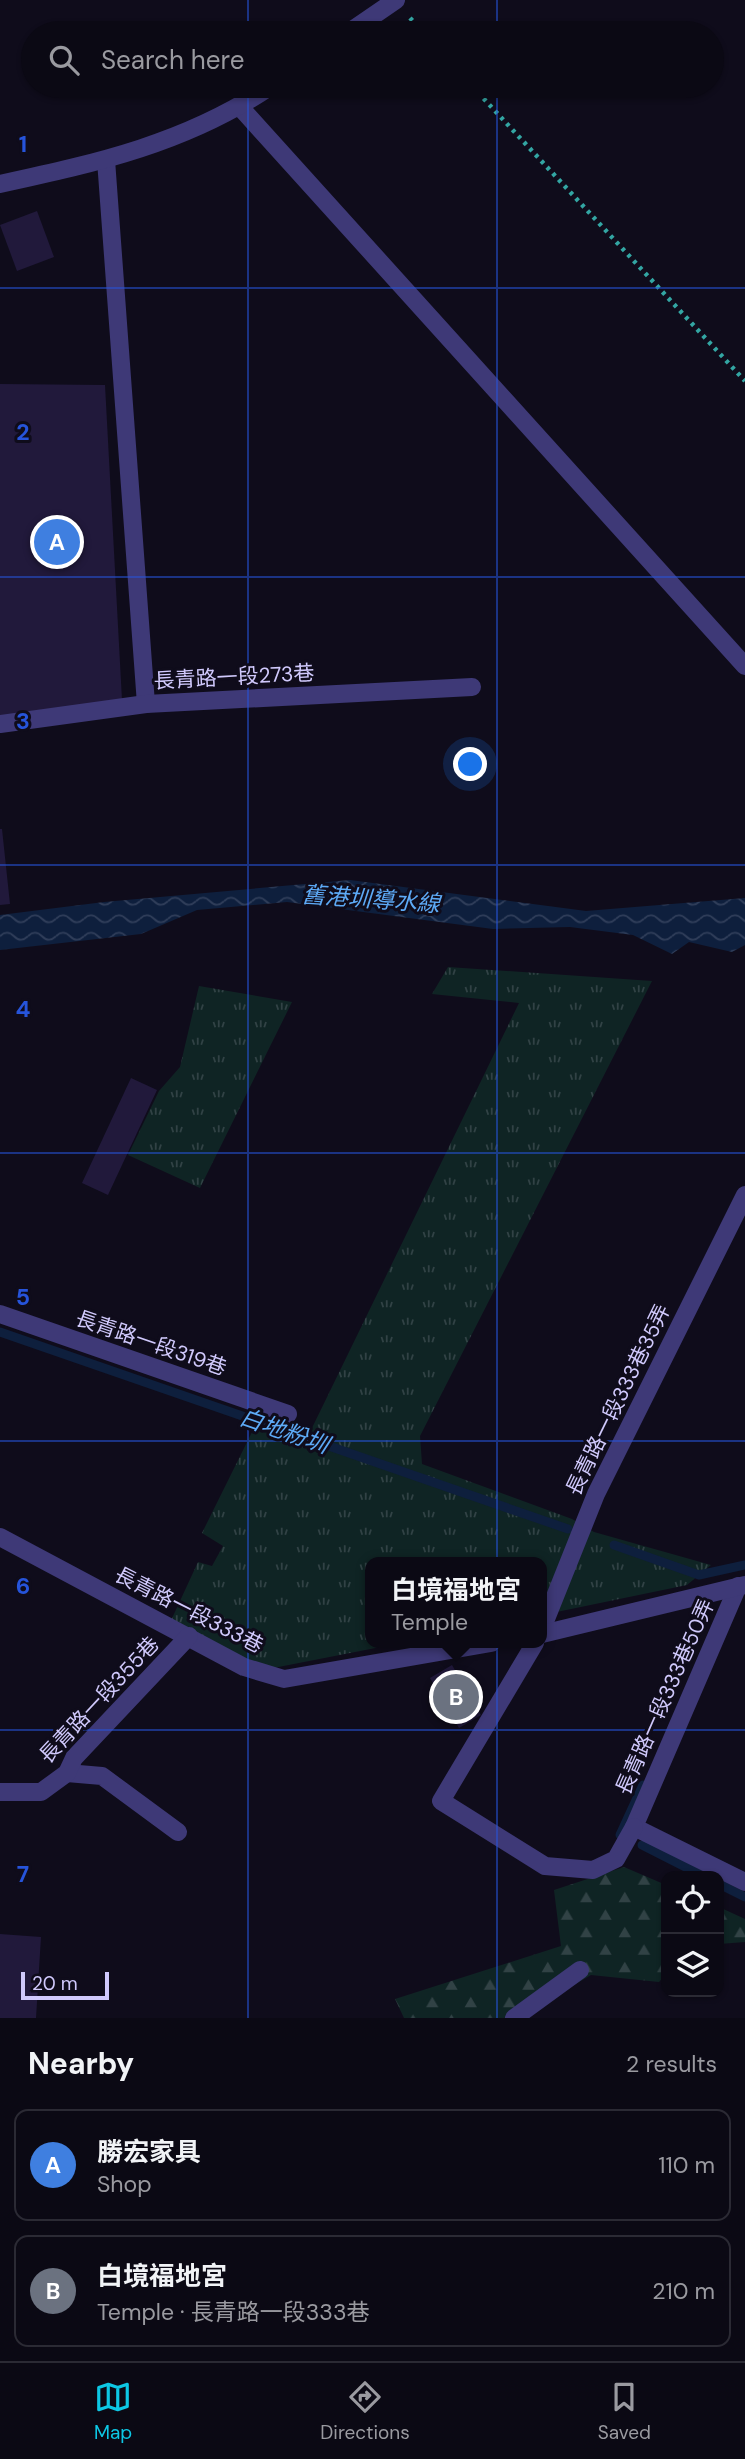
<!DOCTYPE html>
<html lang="en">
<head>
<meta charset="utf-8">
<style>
	body { margin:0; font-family:"DM Sans","Noto Sans TC",sans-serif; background:#14121d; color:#f1f3f6 }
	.controls { position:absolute; right:21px; bottom:21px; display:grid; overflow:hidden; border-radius:14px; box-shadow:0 2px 5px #0004 }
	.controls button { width:63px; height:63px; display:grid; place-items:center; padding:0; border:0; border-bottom:2px solid #2b2a34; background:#0b0914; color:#f1f3f6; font:35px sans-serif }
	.scale { position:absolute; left:21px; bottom:18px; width:88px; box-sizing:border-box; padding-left:7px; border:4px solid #d0c9fc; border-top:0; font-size:19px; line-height:24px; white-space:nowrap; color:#d0c9fc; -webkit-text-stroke:5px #0f0c1b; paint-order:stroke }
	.you { position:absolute; left:471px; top:765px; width:24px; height:24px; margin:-18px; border:5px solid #fff; border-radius:50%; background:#1a73e8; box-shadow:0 0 0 10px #1a73e833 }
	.badge { display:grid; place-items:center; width:46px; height:46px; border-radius:50%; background:#0dc7e4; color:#fff; font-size:23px; font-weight:700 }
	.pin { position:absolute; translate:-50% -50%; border:4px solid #fff; box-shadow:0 2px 7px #0006 }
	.popup { position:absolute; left:365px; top:1557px; width:182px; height:91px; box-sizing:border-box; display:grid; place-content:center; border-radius:14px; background:#0b0914; filter:drop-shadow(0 2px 5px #0005); font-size:23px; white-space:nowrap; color:#9a9aa0 }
	.popup b { font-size:26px; color:#f1f3f6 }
	.popup::after { content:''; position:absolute; left:50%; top:100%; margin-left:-14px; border:14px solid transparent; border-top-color:#0b0914 }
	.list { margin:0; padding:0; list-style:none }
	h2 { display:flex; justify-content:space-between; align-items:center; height:91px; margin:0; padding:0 28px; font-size:30px }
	h2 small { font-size:23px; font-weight:400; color:#9a9aa0 }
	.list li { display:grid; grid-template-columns:46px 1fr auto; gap:21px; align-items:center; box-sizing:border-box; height:112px; margin:0 14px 14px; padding:0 14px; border:2px solid #2b2a34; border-radius:14px }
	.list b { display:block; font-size:26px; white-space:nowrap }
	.list p { margin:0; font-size:23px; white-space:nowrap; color:#9a9aa0 }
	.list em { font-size:23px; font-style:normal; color:#9a9aa0 }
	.icon { flex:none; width:38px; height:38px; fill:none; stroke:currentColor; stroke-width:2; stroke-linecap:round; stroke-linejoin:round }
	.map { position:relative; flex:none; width:745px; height:2018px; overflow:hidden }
	.search { position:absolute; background:#0b0914; box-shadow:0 2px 5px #0004; left:21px; right:21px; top:21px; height:77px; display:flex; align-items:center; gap:18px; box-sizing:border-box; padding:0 24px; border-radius:38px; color:#9a9aa0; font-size:26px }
	.sheet { height:343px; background:#0b0914 }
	nav { display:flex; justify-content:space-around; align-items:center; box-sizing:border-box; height:98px; border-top:2px solid #2b2a34; background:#0b0914; font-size:19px; color:#9a9aa0 }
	nav a { display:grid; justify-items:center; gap:4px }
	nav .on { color:#0dc7e4 }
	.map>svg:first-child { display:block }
	.grass { fill:url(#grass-tufts) }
	.forest { fill:url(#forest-firs) }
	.water { fill:url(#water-waves) }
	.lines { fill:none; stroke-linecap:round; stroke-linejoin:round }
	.stream { stroke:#0e1f3d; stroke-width:9 }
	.building { fill:#21193b }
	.path { stroke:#33a6a3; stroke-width:4.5; stroke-dasharray:3.5 5; stroke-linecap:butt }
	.minor { stroke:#3e3977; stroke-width:18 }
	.grid { fill:none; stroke:#2654da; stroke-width:2; stroke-opacity:0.55 }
	.labels { text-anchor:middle; stroke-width:6; stroke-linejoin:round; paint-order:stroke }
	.street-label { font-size:21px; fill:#d0c9fc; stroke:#0f0c1b }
	.water-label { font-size:23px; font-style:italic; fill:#5daaf6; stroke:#0f0c1b }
	.grid-label { font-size:23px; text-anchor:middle; font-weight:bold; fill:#2654da; stroke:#0f0c1b; stroke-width:6; stroke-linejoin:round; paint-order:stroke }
</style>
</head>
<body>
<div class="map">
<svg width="745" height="2018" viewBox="0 0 745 2018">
	<defs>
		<pattern id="grass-tufts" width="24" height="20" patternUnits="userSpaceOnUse" patternTransform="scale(1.75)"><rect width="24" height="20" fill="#0f2424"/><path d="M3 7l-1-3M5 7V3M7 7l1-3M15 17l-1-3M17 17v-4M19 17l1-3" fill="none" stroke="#314245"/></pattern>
		<pattern id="forest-firs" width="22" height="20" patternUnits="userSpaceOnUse" patternTransform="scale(1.75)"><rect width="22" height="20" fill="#0f2424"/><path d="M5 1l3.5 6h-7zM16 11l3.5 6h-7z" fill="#314245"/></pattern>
		<pattern id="water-waves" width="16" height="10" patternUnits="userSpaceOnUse" patternTransform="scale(1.75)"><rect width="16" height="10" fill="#0e1f3d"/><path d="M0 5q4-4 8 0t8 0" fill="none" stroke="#303e5a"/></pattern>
	</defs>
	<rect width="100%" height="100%" fill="#0f0c1b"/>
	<g class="grass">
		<path d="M448,967L652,981L420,1436L422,1464L572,1519L594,1532L711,1565L687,1585L542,1615V1562H370V1643H401L263,1670L168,1627L198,1562L212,1566L223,1546L202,1533L262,1412L311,1430L519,1003L432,994Z"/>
		<path d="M199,986L292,1002L200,1188L128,1155L159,1091L180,1067Z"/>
	</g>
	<g class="forest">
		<path d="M624,1867L666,1885V1974L659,1982L591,1975L518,2018H404L395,1999L561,1946L554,1890Z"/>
		<path d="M719,1907L745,1919V1942L719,1944Z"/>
	</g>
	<path class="water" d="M350,880L586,911L745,898V945L732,952L689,942L672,954L633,935L570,927L493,929L287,902L197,910L141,934L0,950V915L104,902Z"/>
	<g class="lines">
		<g class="stream">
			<path d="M0,1332L568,1529"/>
			<path d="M614,1545L699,1575L745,1565"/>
			<path d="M620,1835L643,1785"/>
			<path d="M642,1845L703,1876"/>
			<path d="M719,1884L745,1897"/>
		</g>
	</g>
	<g class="building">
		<path d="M37,211L54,257L17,271L0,225Z"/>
		<path d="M0,384L105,385L122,700L0,717Z"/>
		<path d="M0,829H2L10,904L0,905Z"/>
		<path d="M131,1078L157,1090L108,1195L82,1183Z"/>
		<path d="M452,1665L481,1715L459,1728L430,1678Z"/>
		<path d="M0,1934L41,1937L36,2018H0Z"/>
	</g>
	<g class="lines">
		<g class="path">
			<path d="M410,18L424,33"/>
			<path d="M472,86L745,381"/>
		</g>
		<g class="minor">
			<path d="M348,33L396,0"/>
			<path d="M240,107L745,666"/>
			<path d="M106,160L146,704"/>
			<path d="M0,184C97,163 187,143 271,86"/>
			<path d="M0,724L146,704L472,687"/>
			<path d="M0,1314L288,1414"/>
			<path d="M0,1537L244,1667L284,1679L491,1643"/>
			<path d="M738,1586L634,1827L745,1882"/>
			<path d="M542,1629L596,1494L745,1195"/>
			<path d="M542,1634L745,1585"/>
			<path d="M535,1643L441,1801L545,1866L593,1870L616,1859L634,1827"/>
			<path d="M67,1773L102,1776L178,1832"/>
			<path d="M0,1792H41L67,1773L74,1758L189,1636"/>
			<path d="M514,2018L580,1970"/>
		</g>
	</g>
	<path class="grid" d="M248,0V33M497,0V33M248,86V2018M497,86V2018M0,288H745M0,577H745M0,865H745M0,1153H745M0,1441H745M0,1730H745"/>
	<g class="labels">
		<g class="street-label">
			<text transform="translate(234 677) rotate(-3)" y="7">長青路一段273巷</text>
			<text transform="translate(151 1343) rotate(19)" y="7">長青路一段319巷</text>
			<text transform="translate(618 1400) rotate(-64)" y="7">長青路一段333巷35弄</text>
			<text transform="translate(189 1610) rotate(27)" y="7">長青路一段333巷</text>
			<text transform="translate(665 1697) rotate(-66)" y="7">長青路一段333巷50弄</text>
			<text transform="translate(99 1700) rotate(-47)" y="7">長青路一段355巷</text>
		</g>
		<g class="water-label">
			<text transform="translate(371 899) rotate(4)" y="8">舊港圳導水線</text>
			<text transform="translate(284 1431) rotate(19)" y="8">白地粉圳</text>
		</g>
	</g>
	<g class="grid-label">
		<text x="23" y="152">1</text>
		<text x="23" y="440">2</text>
		<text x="23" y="729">3</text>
		<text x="23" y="1017">4</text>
		<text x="23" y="1305">5</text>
		<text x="23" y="1594">6</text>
		<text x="23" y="1882">7</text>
	</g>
</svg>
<div class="controls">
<button><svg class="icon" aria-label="locate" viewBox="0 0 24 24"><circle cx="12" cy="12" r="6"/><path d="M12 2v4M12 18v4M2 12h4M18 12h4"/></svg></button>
<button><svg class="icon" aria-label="layers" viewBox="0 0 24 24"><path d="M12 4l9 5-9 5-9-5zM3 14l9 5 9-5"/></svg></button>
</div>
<div class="scale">20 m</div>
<div class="you"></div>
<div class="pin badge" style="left:57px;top:542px;background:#3f7fe0">A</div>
<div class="pin badge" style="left:456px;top:1697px;background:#6b7280">B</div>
<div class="popup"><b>白境福地宮</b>Temple</div>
<div class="search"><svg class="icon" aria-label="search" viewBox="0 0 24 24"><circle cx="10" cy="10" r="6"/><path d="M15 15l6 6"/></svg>Search here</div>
</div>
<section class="sheet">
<h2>Nearby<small>2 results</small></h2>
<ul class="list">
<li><span class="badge" style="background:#3f7fe0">A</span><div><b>勝宏家具</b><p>Shop</p></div><em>110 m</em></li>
<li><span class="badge" style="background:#6b7280">B</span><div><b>白境福地宮</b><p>Temple · 長青路一段333巷</p></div><em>210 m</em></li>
</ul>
</section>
<nav>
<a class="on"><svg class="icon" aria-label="map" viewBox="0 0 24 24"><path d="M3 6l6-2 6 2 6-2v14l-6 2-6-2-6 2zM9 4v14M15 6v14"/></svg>Map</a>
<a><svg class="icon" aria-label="directions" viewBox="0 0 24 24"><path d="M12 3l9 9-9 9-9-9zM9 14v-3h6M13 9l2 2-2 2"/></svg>Directions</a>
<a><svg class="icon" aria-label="saved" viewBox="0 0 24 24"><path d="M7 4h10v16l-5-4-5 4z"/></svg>Saved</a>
</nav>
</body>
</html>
